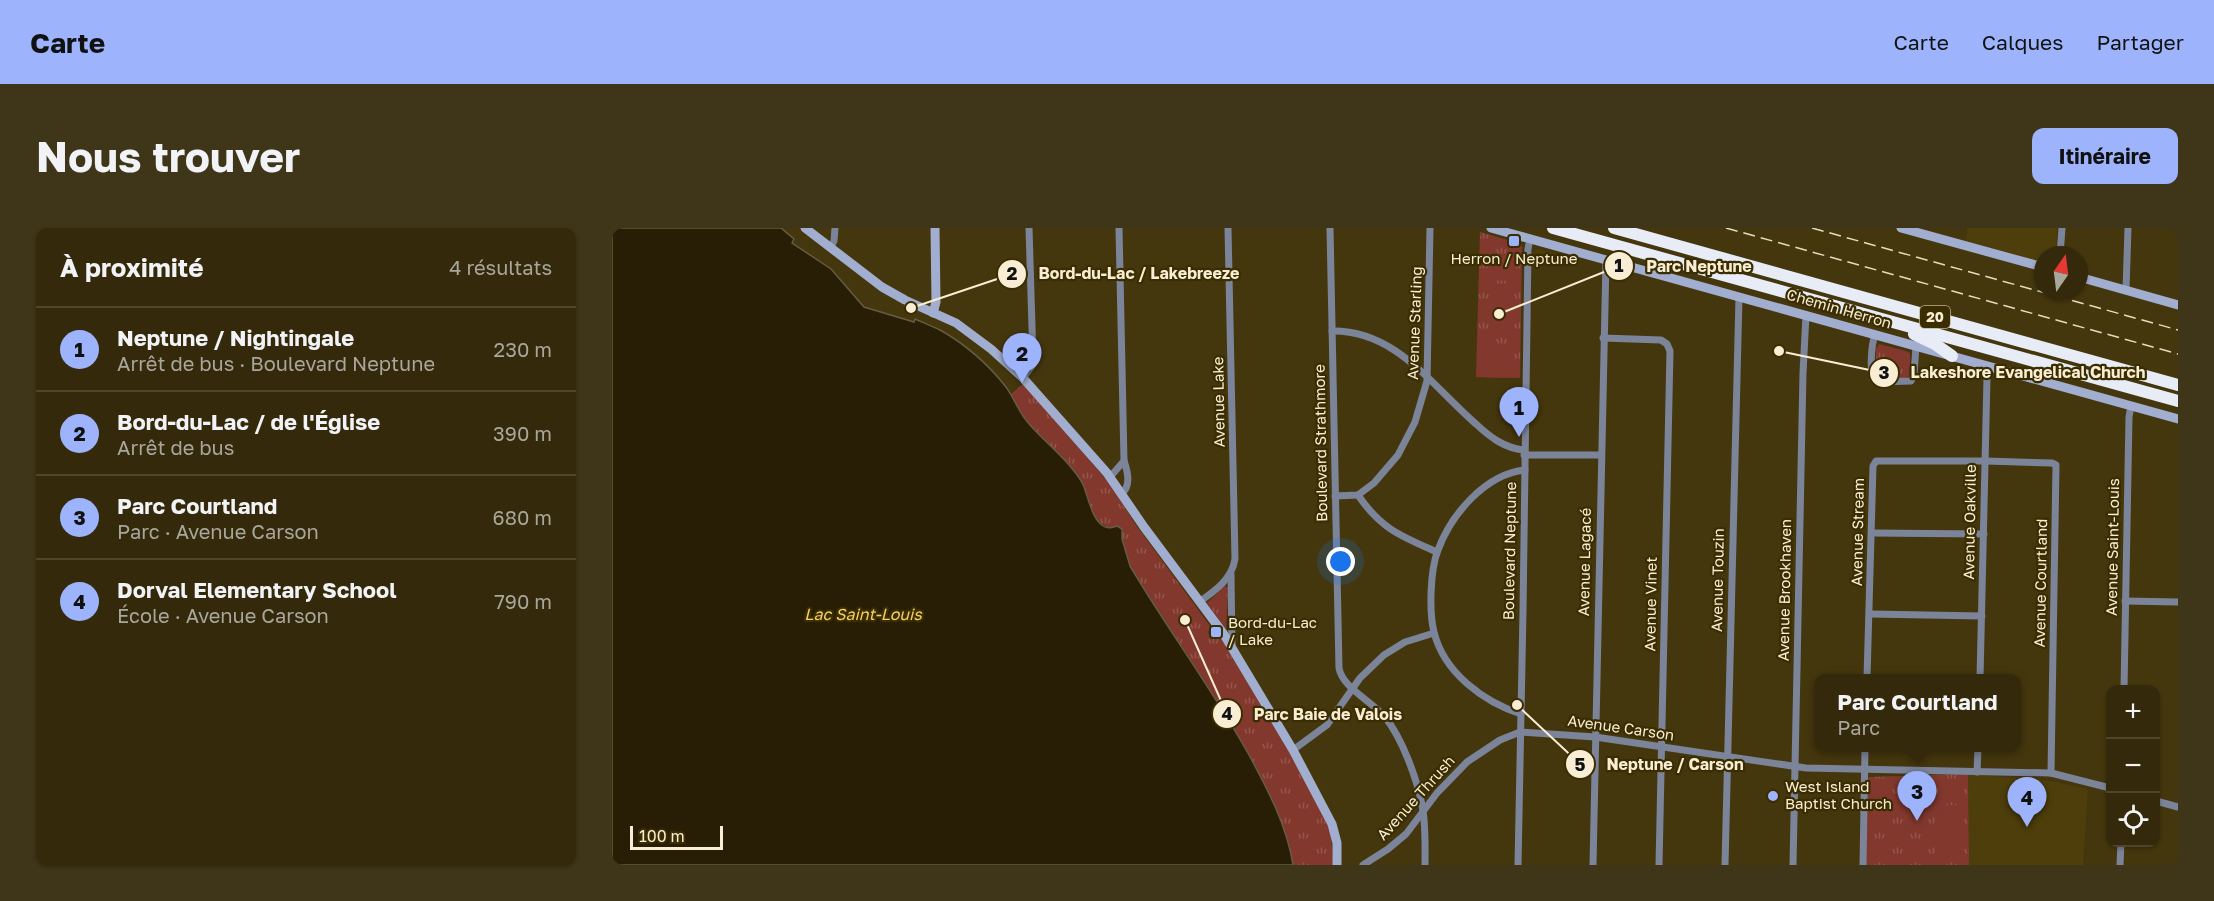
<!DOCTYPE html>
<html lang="fr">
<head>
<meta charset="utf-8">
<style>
	body { margin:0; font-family:"Golos Text",sans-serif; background:#3f3518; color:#f1f3f6 }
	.controls { position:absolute; right:18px; bottom:18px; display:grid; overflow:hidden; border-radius:12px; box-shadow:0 2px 4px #0004 }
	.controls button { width:54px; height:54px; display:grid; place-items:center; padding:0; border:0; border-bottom:2px solid #4e452b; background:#34290a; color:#f1f3f6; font:30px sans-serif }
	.compass { position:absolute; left:1422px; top:18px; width:54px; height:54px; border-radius:50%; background:#34290a; box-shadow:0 2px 4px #0004; rotate:14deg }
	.scale { position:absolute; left:18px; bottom:15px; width:93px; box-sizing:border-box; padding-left:6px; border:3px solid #f9eed3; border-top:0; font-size:16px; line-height:21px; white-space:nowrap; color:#f9eed3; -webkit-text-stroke:4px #3a2d01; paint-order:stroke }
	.you { position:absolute; left:729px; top:334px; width:21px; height:21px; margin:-15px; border:4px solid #fff; border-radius:50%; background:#1a73e8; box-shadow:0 0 0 9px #1a73e833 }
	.badge { display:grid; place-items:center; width:39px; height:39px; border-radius:50%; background:#9db4fd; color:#111; font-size:20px; font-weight:700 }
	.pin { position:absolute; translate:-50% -50px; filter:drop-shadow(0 2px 3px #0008) }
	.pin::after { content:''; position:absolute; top:32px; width:21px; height:18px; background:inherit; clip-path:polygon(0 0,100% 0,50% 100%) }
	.popup { position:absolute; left:1202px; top:446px; width:207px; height:78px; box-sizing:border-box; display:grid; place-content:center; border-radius:12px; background:#34290a; filter:drop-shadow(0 2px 4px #0005); font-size:20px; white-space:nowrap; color:#a9a69c }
	.popup b { font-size:22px; color:#f1f3f6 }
	.popup::after { content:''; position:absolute; left:50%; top:100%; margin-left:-12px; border:12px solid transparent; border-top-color:#34290a }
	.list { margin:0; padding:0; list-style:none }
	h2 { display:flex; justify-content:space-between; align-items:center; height:78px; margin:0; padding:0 24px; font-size:26px }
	h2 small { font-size:20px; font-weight:400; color:#a9a69c }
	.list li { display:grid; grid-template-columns:39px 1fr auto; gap:18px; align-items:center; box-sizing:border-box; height:84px; padding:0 24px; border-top:2px solid #4e452b }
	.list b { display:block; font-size:22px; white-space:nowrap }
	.list p { margin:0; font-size:20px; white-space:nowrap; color:#a9a69c }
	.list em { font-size:20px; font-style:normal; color:#a9a69c }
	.icon { flex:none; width:33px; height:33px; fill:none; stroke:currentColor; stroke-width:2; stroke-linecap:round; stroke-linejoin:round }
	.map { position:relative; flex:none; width:1566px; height:637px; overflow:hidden; border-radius:12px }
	header { display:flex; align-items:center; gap:36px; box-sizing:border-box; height:84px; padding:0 30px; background:#9db4fd; color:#111 }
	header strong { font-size:28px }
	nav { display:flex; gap:33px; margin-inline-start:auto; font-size:21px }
	.intro { display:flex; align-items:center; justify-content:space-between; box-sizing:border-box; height:144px; padding:0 36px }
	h1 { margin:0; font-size:42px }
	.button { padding:15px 27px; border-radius:12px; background:#9db4fd; color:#111; font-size:21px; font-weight:700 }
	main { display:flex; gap:36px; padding:0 36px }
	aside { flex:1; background:#34290a; border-radius:12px; box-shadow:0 2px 4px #0004 }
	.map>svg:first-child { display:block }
	.built { fill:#4e3e0b }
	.grass { fill:url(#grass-tufts) }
	.pitch { fill:#82382d }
	.water { fill:#271e05; stroke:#665c43; stroke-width:1.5 }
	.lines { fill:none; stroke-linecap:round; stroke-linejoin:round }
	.street { stroke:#7c849a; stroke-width:7 }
	.secondary { stroke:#a2aed0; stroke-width:9 }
	.highway { stroke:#e8ecf7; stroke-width:12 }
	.rail { stroke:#e6dbbf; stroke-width:1.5; stroke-dasharray:12 6; stroke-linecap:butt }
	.poi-dot { fill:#9db4fd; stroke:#3a2d01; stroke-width:2 }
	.labels { text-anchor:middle; stroke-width:4.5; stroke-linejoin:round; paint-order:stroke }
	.shield { fill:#3a2d01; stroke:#c0b494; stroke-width:1.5 }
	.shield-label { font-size:14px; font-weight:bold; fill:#f9eed3 }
	.poi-label { font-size:15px; fill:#f9eed3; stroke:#3a2d01; text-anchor:start }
	.street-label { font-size:15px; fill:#f9eed3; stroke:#3a2d01 }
	.water-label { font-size:16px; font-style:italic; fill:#f5cf60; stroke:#3a2d01 }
	.leader { fill:none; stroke:#f9eed3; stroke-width:2 }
	.callout-dot { fill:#f9eed3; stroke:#3a2d01; stroke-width:2 }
	.mark-label { font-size:18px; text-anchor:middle; font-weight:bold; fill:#111 }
	.callout-label { font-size:16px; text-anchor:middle; font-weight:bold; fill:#f9eed3; stroke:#3a2d01; stroke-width:4.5; stroke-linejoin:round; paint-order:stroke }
</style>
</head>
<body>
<header>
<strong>Carte</strong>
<nav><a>Carte</a><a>Calques</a><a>Partager</a></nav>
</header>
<div class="intro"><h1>Nous trouver</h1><a class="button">Itinéraire</a></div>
<main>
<aside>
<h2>À proximité<small>4 résultats</small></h2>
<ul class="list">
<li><span class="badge">1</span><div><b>Neptune / Nightingale</b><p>Arrêt de bus · Boulevard Neptune</p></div><em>230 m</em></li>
<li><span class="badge">2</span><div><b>Bord-du-Lac / de l'Église</b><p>Arrêt de bus</p></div><em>390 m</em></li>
<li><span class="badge">3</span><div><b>Parc Courtland</b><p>Parc · Avenue Carson</p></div><em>680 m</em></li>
<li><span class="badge">4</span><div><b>Dorval Elementary School</b><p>École · Avenue Carson</p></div><em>790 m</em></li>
</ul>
</aside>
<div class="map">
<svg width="1566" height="637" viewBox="0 0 1566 637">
	<defs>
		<pattern id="grass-tufts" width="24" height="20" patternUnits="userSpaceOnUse" patternTransform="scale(1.5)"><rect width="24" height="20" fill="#82382d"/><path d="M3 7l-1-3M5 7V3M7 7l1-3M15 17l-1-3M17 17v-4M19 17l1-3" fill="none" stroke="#94554b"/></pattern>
	</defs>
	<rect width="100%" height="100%" fill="#45370d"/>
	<g class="built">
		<path d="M1355,0H1445L1444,27H1431V34L1354,13Z"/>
		<path d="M927,21L960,30V36H920L922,23Z"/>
		<path d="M1356,546L1438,553L1476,561L1471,637H1357Z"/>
	</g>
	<g class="grass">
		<path d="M868,4L899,13V15H907L910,17L908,150L864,149Z"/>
		<path d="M1267,116L1294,123L1298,125V147L1295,150L1268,151L1264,148V121Z"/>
		<path d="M411,156L497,255L524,297L598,398L596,405L601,407L603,405L608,409L684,535L713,589L719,605L721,637H681L676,613L663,579L615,488L518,338L510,311V304L505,298L499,301L487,294L480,285L468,251L410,188L399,166Z"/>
		<path d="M613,358L616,360L614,401L595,375Z"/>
		<path d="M1356,546L1357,637H1253L1256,549Z"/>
	</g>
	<g class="pitch">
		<path d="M876,35L904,36V53L875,52Z"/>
		<path d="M867,116H897L896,150L866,149Z"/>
		<path d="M1332,559L1352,560V572H1332Z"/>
		<path d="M1323,577H1348L1349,628L1323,627Z"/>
	</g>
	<path class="water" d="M0,0H169L182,11L180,15L219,41L252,79L302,94L303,91C312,95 320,98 328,102C352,115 377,137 394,159C403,171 407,186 418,197C432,213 449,226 462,243C466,248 470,253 472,259C477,272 483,308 505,298L510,301V311L518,338C556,402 601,462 637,527C656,562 675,598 681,637H0Z"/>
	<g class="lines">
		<g class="street">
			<path d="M507,0L512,233C516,244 519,259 509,266"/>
			<path d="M718,0L727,440C730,459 759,473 773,489C790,510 805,551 810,577C814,596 813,618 813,637"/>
			<path d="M218,20L222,13L223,0"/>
			<path d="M1448,27L1450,0"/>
			<path d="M1514,62L1516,0"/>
			<path d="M720,103C784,102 820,158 864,196C878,209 892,220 912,222"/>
			<path d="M1263,106C1259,119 1258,138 1261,151L1266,154L1299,153L1302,147L1304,118"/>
			<path d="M991,110L1049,112L1055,116L1058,123L1047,637"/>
			<path d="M411,150L420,138L421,132L417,0"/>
			<path d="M912,227H989"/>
			<path d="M498,249L512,233"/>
			<path d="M746,267C769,301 789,308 825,324"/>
			<path d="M723,268L746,267L762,255L786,227L803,194L815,153L818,0"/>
			<path d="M1260,305L1372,306"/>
			<path d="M619,346L620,420"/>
			<path d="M1513,373L1566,374"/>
			<path d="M587,374C603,363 620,351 623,331L616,0"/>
			<path d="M1258,386L1370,388"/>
			<path d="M1255,450L1261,238L1264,233H1374L1440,235L1444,237L1439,545"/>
			<path d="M1368,450L1375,150L1378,139"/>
			<path d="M1512,461L1517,189L1519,178"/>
			<path d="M909,486C872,474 832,445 822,404C817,384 818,342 826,322C839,287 873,246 913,242"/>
			<path d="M681,522L715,497L748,450L772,427L793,414L822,405"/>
			<path d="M1365,544L1366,520"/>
			<path d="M1544,573L1566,579"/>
			<path d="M751,637L776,621L794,606L825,565L855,534L888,512L908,504L983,509L1194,540L1439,545L1498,560"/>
			<path d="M906,637L911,384L916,21L918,10"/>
			<path d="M981,637L994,32"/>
			<path d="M1113,637L1127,69"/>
			<path d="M1181,637L1191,145L1194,87"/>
			<path d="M1251,637L1253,520"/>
			<path d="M1508,637L1509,614"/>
		</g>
		<g class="secondary">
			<path d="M193,0L270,59L293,72L344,95L379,121L411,150L495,245L532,299L611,405L681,522L720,596L725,615V637"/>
			<path d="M879,0L1566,191"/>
			<path d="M1289,0L1431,39"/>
			<path d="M1467,49L1566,77"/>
			<path d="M321,85L324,74L323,0"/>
		</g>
		<g class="highway">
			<path d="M941,0L1566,173"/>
			<path d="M1002,0L1566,157"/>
			<path d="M1302,106L1323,116L1340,128"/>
		</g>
		<g class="rail">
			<path d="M1114,0L1566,126"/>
			<path d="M1200,0L1566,102"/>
		</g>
	</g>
	<g class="poi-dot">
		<rect x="896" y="7" width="12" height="12" rx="3"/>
		<rect x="598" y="398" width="12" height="12" rx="3"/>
		<circle cx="1161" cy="568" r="6"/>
	</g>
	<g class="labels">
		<rect class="shield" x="1308" y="78" width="30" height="22" rx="4.5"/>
		<g class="shield-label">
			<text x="1323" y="94">20</text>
		</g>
		<g class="poi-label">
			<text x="902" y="36" text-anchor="middle">Herron / Neptune</text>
			<text x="616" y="400">Bord-du-Lac<tspan x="616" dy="17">/ Lake</tspan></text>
			<text x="1173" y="564">West Island<tspan x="1173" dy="17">Baptist Church</tspan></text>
		</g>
		<g class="street-label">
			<text transform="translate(1227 81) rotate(16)" y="5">Chemin Herron</text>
			<text transform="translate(803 95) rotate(-88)" y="5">Avenue Starling</text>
			<text transform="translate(607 174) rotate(-91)" y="5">Avenue Lake</text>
			<text transform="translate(709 215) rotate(-91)" y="5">Boulevard Strathmore</text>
			<text transform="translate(1358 294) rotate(-89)" y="5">Avenue Oakville</text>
			<text transform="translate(1246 304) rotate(-89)" y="5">Avenue Stream</text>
			<text transform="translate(1501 319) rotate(-89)" y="5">Avenue Saint-Louis</text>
			<text transform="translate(898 323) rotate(-89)" y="5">Boulevard Neptune</text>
			<text transform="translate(973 334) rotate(-89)" y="5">Avenue Lagacé</text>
			<text transform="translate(1106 352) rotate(-89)" y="5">Avenue Touzin</text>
			<text transform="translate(1429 355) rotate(-89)" y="5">Avenue Courtland</text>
			<text transform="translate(1173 362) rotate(-89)" y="5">Avenue Brookhaven</text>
			<text transform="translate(1039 376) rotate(-89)" y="5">Avenue Vinet</text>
			<text transform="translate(1009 500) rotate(8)" y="5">Avenue Carson</text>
			<text transform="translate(804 570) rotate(-48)" y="5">Avenue Thrush</text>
		</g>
		<g class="water-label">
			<text x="251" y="392">Lac Saint-Louis</text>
		</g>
	</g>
	<path class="leader" d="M887 86L1007 38M299 80L400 46M1167 123L1272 145M573 392L615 486M905 477L968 536"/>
	<g class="callout-dot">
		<circle cx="887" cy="86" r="6"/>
		<circle cx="299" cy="80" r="6"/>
		<circle cx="1167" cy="123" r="6"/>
		<circle cx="573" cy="392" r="6"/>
		<circle cx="905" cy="477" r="6"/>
		<circle cx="1007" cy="38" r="15"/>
		<circle cx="400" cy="46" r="15"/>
		<circle cx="1272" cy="145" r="15"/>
		<circle cx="615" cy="486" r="15"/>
		<circle cx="968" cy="536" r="15"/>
	</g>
	<g class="mark-label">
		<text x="1007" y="44">1</text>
		<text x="400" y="52">2</text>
		<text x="1272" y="151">3</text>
		<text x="615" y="492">4</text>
		<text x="968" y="543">5</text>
	</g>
	<g class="callout-label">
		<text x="1087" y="44">Parc Neptune</text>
		<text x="527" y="51">Bord-du-Lac / Lakebreeze</text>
		<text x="1416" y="150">Lakeshore Evangelical Church</text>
		<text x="716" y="492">Parc Baie de Valois</text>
		<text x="1063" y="542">Neptune / Carson</text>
	</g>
</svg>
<div class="controls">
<button>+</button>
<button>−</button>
<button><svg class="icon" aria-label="locate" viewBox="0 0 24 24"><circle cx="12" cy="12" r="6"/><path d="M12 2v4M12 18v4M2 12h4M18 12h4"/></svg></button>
</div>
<svg class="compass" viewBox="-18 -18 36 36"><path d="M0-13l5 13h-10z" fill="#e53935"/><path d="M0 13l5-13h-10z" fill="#a9a69c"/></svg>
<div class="scale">100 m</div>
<div class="you"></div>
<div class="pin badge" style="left:907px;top:209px">1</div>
<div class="pin badge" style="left:410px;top:155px">2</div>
<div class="pin badge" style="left:1305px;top:593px">3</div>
<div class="popup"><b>Parc Courtland</b>Parc</div>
<div class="pin badge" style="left:1415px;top:599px">4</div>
</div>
</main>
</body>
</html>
